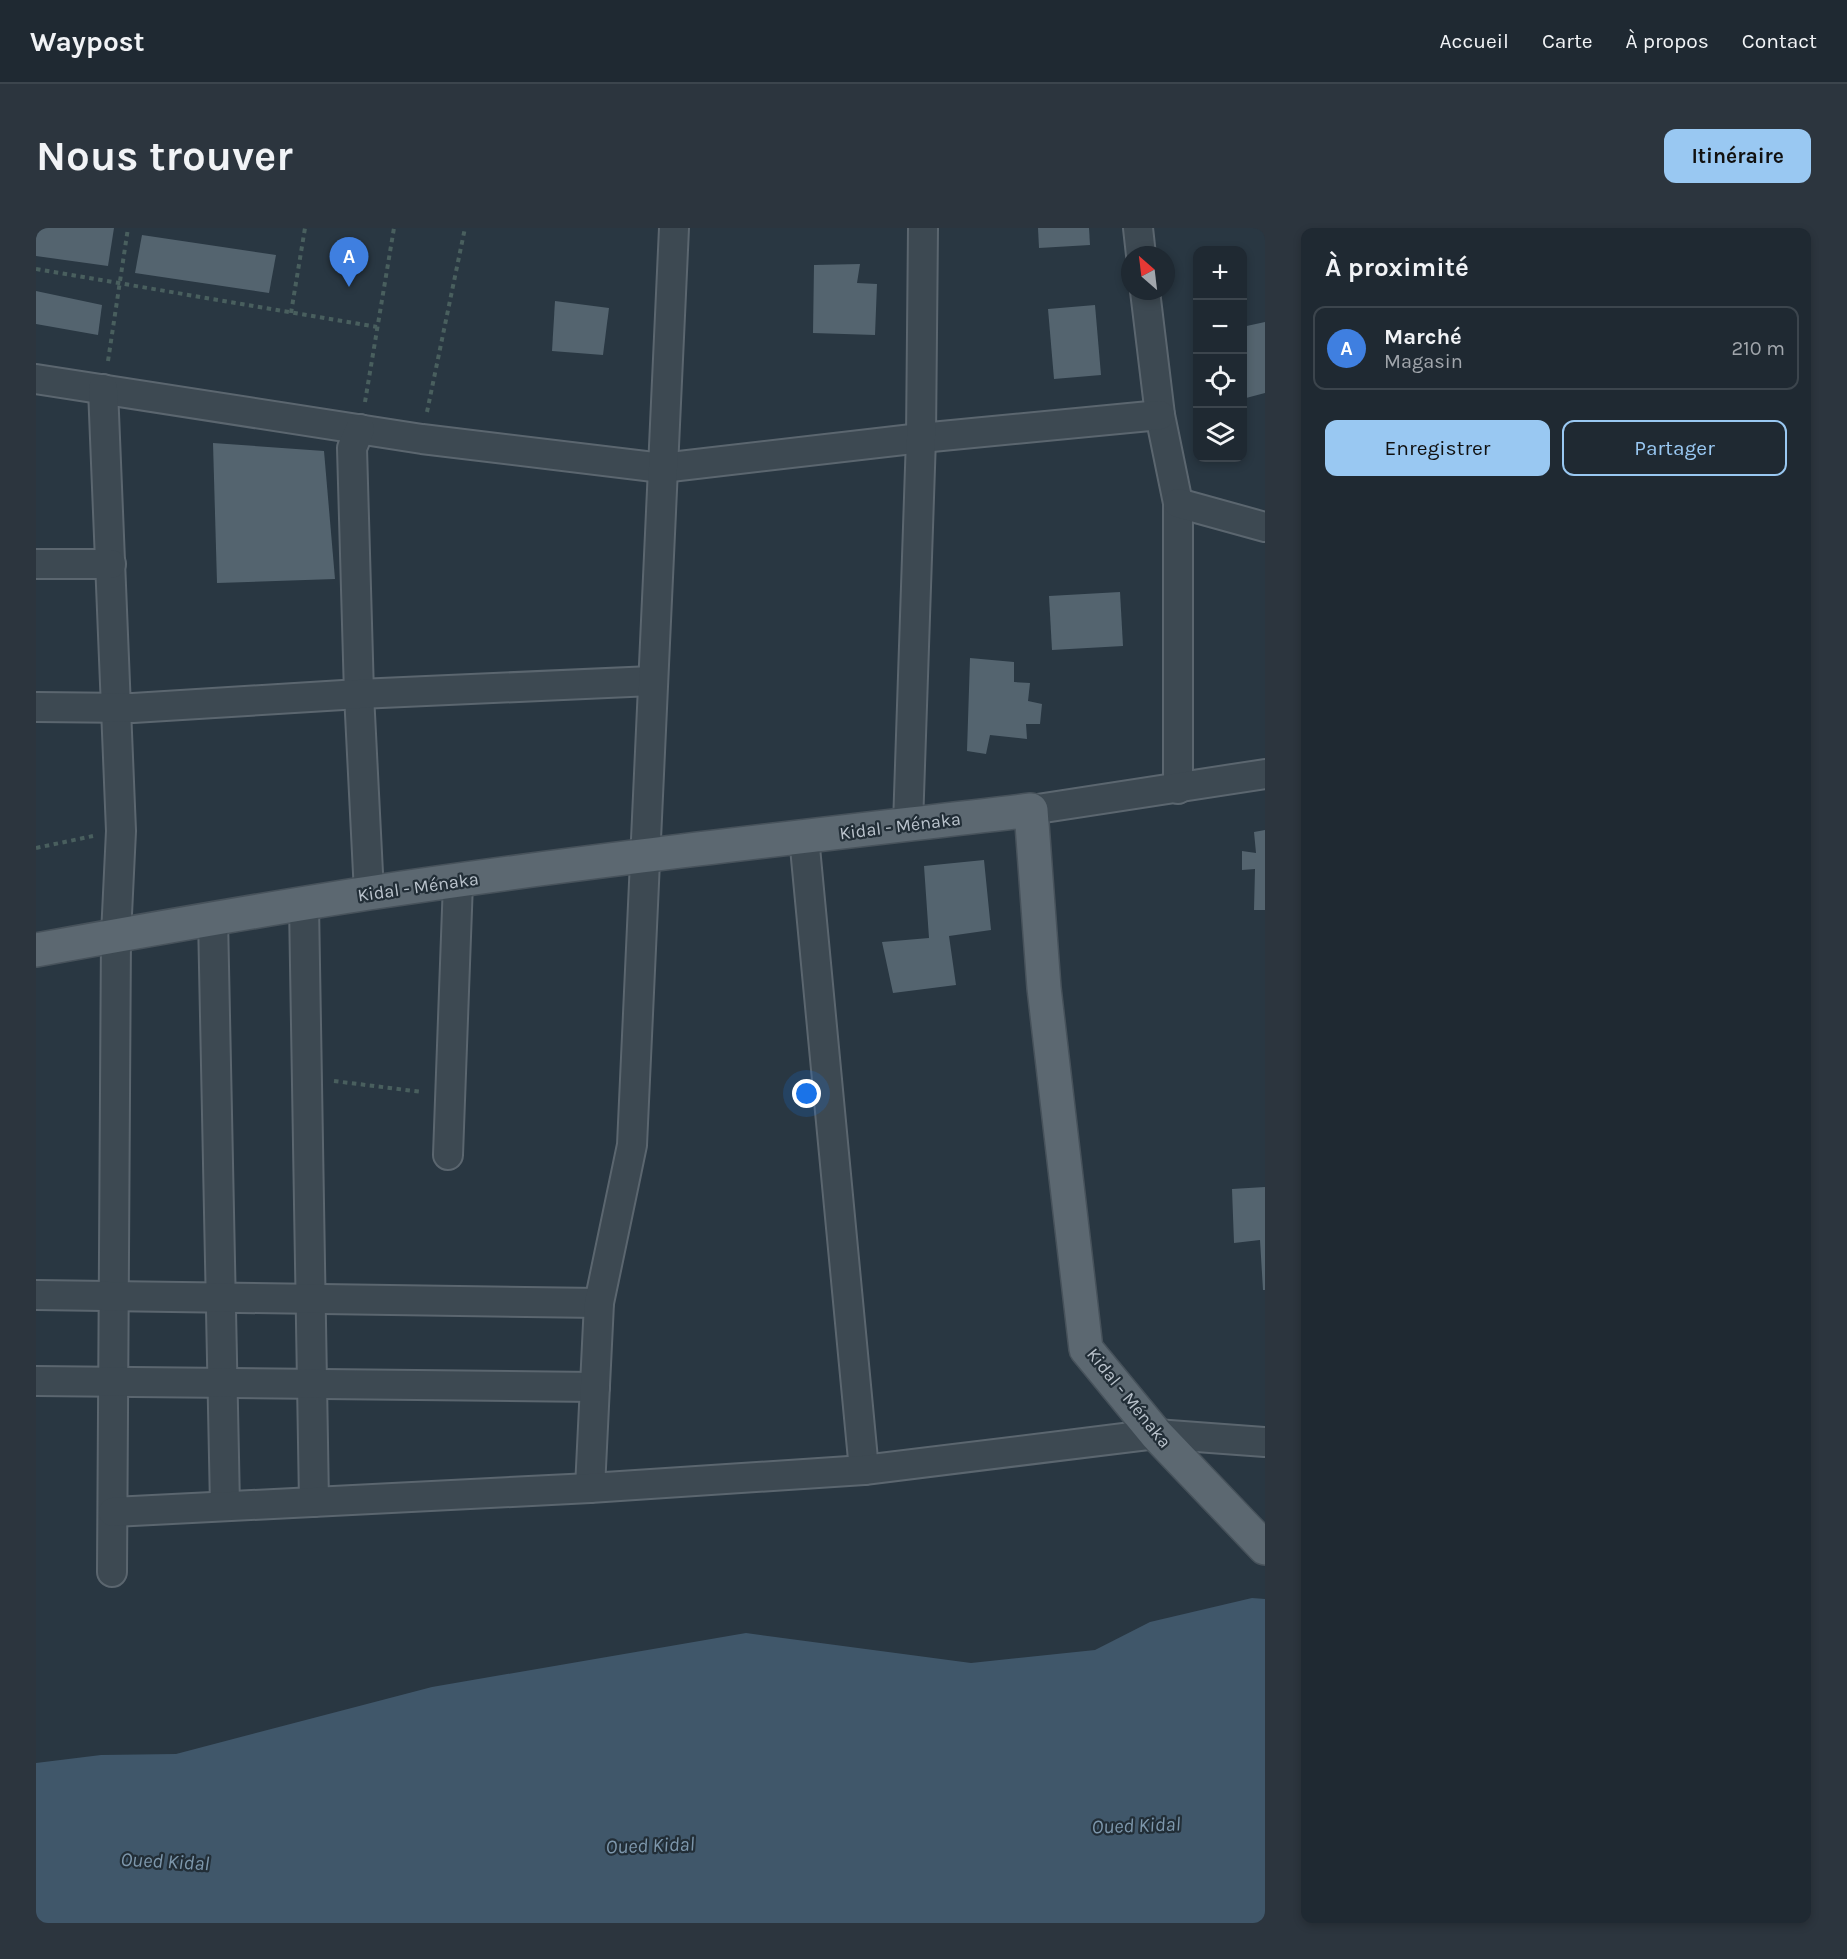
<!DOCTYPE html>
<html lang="fr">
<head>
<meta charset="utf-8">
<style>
	body { margin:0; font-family:Karla,sans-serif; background:#2c353e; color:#f1f3f6 }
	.controls { position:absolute; right:18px; top:18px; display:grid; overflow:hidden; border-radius:12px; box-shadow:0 3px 9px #0003 }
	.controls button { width:54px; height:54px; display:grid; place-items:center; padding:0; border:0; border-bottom:2px solid #3c454d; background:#1f2932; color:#f1f3f6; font:30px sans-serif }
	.compass { position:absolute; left:1085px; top:18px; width:54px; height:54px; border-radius:50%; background:#1f2932; box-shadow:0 3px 9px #0003; rotate:332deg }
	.you { position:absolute; left:771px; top:866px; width:21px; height:21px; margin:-15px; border:4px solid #fff; border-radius:50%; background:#1a73e8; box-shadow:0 0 0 9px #1a73e833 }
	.badge { display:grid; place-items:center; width:39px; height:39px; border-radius:50%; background:#99c8f2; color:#fff; font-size:20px; font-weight:700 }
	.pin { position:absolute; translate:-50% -50px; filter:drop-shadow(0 2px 3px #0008) }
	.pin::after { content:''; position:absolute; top:32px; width:21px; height:18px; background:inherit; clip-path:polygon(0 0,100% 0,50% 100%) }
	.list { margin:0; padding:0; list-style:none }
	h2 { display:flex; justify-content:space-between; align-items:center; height:78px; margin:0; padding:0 24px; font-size:26px }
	h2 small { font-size:20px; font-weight:400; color:#a1a6ac }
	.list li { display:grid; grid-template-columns:39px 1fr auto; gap:18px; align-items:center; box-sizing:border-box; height:84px; margin:0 12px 12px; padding:0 12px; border:2px solid #3c454d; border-radius:12px }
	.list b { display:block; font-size:22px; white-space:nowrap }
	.list p { margin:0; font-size:20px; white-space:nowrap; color:#a1a6ac }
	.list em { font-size:20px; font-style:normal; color:#a1a6ac }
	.actions { display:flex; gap:12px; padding:18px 24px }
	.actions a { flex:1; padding:14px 0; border:2px solid #99c8f2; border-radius:12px; text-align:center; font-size:21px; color:#99c8f2 }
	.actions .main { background:#99c8f2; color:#111 }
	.icon { flex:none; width:33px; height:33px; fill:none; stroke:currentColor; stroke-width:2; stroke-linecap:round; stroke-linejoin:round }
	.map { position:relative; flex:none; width:1229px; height:1695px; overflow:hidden; border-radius:12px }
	header { display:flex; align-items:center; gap:36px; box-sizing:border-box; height:84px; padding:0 30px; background:#1f2932; border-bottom:2px solid #3c454d }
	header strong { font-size:28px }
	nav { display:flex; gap:33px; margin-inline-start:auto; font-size:21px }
	.intro { display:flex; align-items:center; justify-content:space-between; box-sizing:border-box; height:144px; padding:0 36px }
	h1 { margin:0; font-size:42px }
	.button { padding:15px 27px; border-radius:12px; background:#99c8f2; color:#111; font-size:21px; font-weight:700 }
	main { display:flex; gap:36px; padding:0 36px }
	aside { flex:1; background:#1f2932; border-radius:12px; box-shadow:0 3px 9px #0003 }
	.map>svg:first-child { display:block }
	.water { fill:#40576a }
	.building { fill:#54646f }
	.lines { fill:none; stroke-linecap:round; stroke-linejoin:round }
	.minor-casing { stroke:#5b666f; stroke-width:32 }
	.major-casing { stroke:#47525b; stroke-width:36 }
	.path { stroke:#495f5e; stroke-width:4; stroke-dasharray:4.5 4.5; stroke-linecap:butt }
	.minor { stroke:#3d4952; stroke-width:28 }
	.major { stroke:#5c6871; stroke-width:33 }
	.labels { text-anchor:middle; stroke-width:4.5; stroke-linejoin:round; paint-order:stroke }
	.street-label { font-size:18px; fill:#bac3cc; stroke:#222e37 }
	.water-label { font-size:20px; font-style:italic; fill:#7d97ac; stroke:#222e37 }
</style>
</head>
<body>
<header>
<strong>Waypost</strong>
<nav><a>Accueil</a><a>Carte</a><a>À propos</a><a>Contact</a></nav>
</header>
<div class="intro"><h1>Nous trouver</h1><a class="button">Itinéraire</a></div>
<main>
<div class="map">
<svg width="1229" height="1695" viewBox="0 0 1229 1695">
	<rect width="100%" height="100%" fill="#293742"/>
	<path class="water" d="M1216,1370L1229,1371V1695H0V1535L65,1527L140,1526L396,1459L710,1405L935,1435L1059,1422L1114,1394Z"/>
	<g class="building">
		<path d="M0,0H78L72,38L0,28Z"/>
		<path d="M1002,0H1053L1054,17L1003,20Z"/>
		<path d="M106,7L240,27L233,65L99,45Z"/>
		<path d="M824,36L821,55L841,56L839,107L777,105L778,37Z"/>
		<path d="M0,63L66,77L62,107L0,96Z"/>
		<path d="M519,73L573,80L567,127L516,123Z"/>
		<path d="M1059,77L1065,147L1018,151L1012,81Z"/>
		<path d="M1229,94V165L1210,170L1206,157V99Z"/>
		<path d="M177,215L288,223L299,351L181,355Z"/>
		<path d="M1084,364L1087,418L1016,422L1013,368Z"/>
		<path d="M934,430L978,434V454L994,455L992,473L1006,476L1004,496H990L991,511L954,507L950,526L931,523Z"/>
		<path d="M1229,602V682H1218L1219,641L1206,642V623L1220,625L1218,604Z"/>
		<path d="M948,632L955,702L913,708L920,757L857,765L846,714L893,710L888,638Z"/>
		<path d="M1229,959V1062H1227L1224,1012L1198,1015L1196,961Z"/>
	</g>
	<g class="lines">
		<defs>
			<g id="minor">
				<path d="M1102,0L1105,27"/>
				<path d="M1109,63L1124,187L1142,275V561"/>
				<path d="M0,151L386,211L626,240L885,210L1124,187"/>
				<path d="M67,161L85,603L80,707L76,1344"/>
				<path d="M324,201L316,220L323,466L333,665"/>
				<path d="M1142,275L1229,299"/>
				<path d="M0,336H75"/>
				<path d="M0,479L97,480L323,466L616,453"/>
				<path d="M995,582L1229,546"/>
				<path d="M872,597L885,210L887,0"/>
				<path d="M768,609L828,1242"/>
				<path d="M268,677L278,1274"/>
				<path d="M177,690L189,1278"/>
				<path d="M412,927L422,654"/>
				<path d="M0,1067L563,1075"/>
				<path d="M0,1153L559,1159"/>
				<path d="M554,1260L563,1075L596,917L638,0"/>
				<path d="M77,1284L554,1260L828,1242L1120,1206L1229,1214"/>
			</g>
			<path id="major" d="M0,722C111,702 222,682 333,665C553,632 774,608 995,582L1008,760L1050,1121L1120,1206L1229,1320"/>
		</defs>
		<use href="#minor" class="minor-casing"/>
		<use href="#major" class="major-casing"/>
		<g class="path">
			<path d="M0,41L341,99"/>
			<path d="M255,85L269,0"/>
			<path d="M72,133L92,0"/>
			<path d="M329,174L358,0"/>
			<path d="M391,184L429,0"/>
			<path d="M0,620L57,608"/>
			<path d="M298,853L386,864"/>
		</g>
		<use href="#minor" class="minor"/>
		<use href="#major" class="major"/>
	</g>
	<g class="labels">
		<g class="street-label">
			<text transform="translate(864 598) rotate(-7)" y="6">Kidal - Ménaka</text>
			<text transform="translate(382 659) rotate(-8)" y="6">Kidal - Ménaka</text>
			<text transform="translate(1093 1170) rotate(51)" y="6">Kidal - Ménaka</text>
		</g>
		<g class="water-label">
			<text transform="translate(1100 1597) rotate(-2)" y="7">Oued Kidal</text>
			<text transform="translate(614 1617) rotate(-2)" y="7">Oued Kidal</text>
			<text transform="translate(129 1633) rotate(3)" y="7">Oued Kidal</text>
		</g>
	</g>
</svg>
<div class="controls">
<button>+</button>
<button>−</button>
<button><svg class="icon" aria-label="locate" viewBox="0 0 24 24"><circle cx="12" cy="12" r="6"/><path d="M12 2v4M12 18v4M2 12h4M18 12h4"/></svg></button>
<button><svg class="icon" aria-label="layers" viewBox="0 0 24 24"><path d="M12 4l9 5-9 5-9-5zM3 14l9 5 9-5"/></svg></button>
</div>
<svg class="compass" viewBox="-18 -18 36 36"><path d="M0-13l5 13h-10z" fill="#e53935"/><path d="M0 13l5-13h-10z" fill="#a1a6ac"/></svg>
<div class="you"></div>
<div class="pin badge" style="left:313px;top:59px;background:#3f7fe0">A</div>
</div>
<aside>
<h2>À proximité<small></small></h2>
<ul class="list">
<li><span class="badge" style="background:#3f7fe0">A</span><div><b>Marché</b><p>Magasin</p></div><em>210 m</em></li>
</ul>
<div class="actions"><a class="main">Enregistrer</a><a>Partager</a></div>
</aside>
</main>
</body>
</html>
